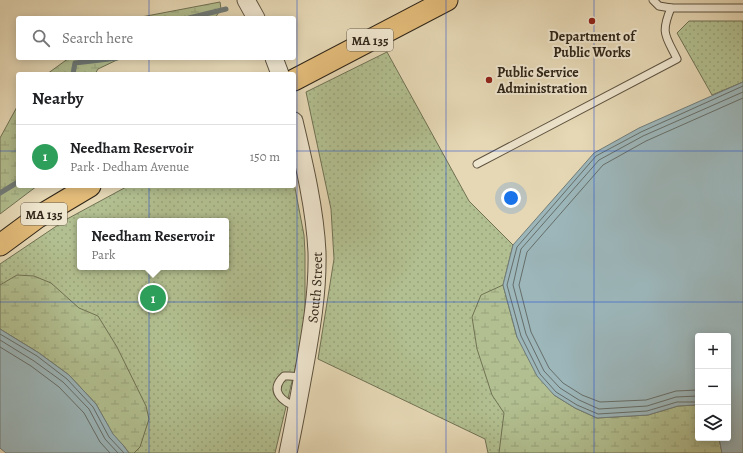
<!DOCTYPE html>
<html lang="en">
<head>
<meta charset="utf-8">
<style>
	body { margin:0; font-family:Alegreya,serif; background:#f6f6f6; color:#202124 }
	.controls { position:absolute; right:12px; bottom:12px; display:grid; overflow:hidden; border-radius:4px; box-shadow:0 2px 10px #0003 }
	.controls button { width:36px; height:36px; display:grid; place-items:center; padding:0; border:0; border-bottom:1px solid #e0e0e0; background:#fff; color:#202124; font:20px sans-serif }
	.you { position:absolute; left:511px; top:198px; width:14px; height:14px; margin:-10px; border:3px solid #fff; border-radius:50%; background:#1a73e8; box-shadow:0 0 0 6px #1a73e833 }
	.badge { display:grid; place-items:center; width:26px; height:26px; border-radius:50%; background:#ea580c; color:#fff; font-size:13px; font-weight:700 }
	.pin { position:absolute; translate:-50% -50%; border:2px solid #fff; box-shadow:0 1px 4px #0006 }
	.popup { position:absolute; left:77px; top:218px; width:152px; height:52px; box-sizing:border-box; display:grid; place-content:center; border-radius:4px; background:#fff; filter:drop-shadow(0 1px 3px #0005); font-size:13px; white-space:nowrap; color:#757577 }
	.popup b { font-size:15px; color:#202124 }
	.popup::after { content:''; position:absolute; left:50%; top:100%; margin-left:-8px; border:8px solid transparent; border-top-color:#fff }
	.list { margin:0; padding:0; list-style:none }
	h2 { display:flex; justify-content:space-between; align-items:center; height:52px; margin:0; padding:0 16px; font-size:17px }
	h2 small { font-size:13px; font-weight:400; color:#757577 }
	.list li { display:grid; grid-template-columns:26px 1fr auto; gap:12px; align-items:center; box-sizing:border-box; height:64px; padding:0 16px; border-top:1px solid #e0e0e0 }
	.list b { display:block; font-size:15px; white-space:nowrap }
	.list p { margin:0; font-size:13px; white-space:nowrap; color:#757577 }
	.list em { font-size:13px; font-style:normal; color:#757577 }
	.icon { flex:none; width:22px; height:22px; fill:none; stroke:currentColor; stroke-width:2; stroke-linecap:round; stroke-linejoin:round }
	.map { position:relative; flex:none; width:743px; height:453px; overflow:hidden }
	.search { position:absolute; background:#fff; box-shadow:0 2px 10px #0003; left:16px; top:16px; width:280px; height:44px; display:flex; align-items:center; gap:10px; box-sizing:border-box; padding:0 14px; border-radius:4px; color:#757577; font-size:15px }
	.panel { position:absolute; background:#fff; box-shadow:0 2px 10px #0003; left:16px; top:72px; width:280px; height:116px; border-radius:4px }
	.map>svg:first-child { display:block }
	.green { fill:url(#green-dots); stroke:#707254; fill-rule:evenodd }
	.wetland { fill:url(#wetland-marsh); stroke:#707254 }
	.water { fill:#9cb6ba; stroke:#707c79 }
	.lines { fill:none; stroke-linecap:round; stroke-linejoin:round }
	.shore { stroke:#666e69; stroke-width:1 }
	.stream { stroke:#707c79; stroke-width:5 }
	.service-casing { stroke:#5d523f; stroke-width:9 }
	.tertiary-casing { stroke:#5d523f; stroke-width:19 }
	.primary-casing { stroke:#2f2518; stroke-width:23 }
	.service { stroke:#efe6cf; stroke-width:7 }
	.tertiary { stroke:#efe6cf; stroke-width:17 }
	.primary { stroke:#e3bc7a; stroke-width:21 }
	.grid { fill:none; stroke:#1d4ed8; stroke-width:1; stroke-opacity:0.55 }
	.poi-dot { fill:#8f2418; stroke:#efe6cf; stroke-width:1.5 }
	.labels { text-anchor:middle; stroke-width:4; stroke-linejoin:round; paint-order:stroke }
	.shield { fill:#efe6cf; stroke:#695f4f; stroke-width:1 }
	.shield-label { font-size:13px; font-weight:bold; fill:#2f2518 }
	.poi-label { font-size:14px; font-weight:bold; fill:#2f2518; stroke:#efe6cf }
	.street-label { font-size:14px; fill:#2f2518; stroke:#efe6cf }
</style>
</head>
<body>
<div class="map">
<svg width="743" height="453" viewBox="0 0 743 453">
	<defs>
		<pattern id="green-dots" width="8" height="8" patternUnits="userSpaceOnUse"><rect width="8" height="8" fill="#b2bf90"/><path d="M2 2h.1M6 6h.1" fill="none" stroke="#99a47b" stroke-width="1.8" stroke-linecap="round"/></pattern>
		<pattern id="wetland-marsh" width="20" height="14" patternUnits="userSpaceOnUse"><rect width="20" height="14" fill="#b2bf90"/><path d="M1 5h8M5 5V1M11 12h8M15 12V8" fill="none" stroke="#99a47b"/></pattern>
	</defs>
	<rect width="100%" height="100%" fill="#e6d8b5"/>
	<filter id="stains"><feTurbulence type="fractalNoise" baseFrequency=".005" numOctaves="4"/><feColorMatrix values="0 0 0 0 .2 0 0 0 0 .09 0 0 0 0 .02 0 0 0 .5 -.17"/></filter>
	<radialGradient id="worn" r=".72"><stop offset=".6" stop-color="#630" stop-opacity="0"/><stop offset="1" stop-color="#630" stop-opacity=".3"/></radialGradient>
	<g class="green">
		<path d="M689,21H743V82L712,95L677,33Z"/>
		<path d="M387,52L469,201L513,245L503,285L517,337L698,406V438H719L722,453H488L485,439L318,359L334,259L331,209L306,92Z"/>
		<path d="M294,183L304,235L305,253V327L275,453H129L69,375L0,329V264L67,219L128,186H294ZM80,221H226V267H80Z"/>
	</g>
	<g class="wetland">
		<path d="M220,2L221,9L215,18H136Z"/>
		<path d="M69,58H121L98,69L95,74H47Z"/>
		<path d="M18,105V186H37L0,214V138Z"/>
		<path d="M17,275L34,276L51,283L79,308L98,316L117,347L146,406L149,419L140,447L134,453H129L123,445L113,435L96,404L69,375L39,353L0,329V285Z"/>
		<path d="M503,285L517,337L554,395L575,408L597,418L648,415L678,406L695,405L698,406V438H719L722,453H499L504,413L492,395L477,349L472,317L481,295Z"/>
	</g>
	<g class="water">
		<path d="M743,82V453H722L719,438H728V336H698V406L695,405L678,406L648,415L597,418L575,408L554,395L537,376L517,337L503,285L513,245L594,153L639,128Z"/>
		<path d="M0,329L39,353L69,375L96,404L113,434L123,445L129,453H6L0,448Z"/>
	</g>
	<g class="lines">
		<g class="shore">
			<path d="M0,334L37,356L67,379L93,407L109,437L124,453"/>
			<path d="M0,340L34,361L63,382L89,409L105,439L118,453"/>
			<path d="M0,347L31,366L59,387L84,413L100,442L110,453"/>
			<path d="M698,390L676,391L646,400L600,402L582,395L563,383L549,368L531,332L519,285L527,252L603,165L646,141L743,98"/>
			<path d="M698,396L676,397L647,406L599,409L579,400L560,388L544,371L526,334L513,285L521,249L599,160L643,136L743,92"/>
			<path d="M698,402H677L647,411L598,414L577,405L556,392L540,374L521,336L507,285L517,247L596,156L641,132L743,86"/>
		</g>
		<g class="stream">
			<path d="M189,18L226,9"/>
			<path d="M73,74L75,63L117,58"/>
			<path d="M0,193L18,182"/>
		</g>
		<defs>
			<g id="service">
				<path d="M653,0L659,6L671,8H743"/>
				<path d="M477,164L677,59C666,36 660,34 671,8"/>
				<path d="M297,407C283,402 268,391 284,376H289L302,377"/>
			</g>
			<g id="tertiary">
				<path d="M246,0L256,18"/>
				<path d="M274,58L280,74"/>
				<path id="s1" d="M288,453C294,425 299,397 304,370C311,331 318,292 317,252C315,209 304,163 294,121"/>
			</g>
			<g id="primary">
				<path d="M294,80L447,0"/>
				<path d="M0,245L38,217L90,186"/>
			</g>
		</defs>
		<use href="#service" class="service-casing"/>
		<use href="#tertiary" class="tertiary-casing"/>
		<use href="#primary" class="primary-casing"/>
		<use href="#service" class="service"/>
		<use href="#tertiary" class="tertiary"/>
		<use href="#primary" class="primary"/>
	</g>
	<path class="grid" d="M149,0V18M297,0V453M446,0V453M594,0V453M149,58V74M0,151H18M294,151H743M149,186V453M0,302H743"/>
	<g class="poi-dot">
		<circle cx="592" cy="21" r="4"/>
		<circle cx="489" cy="80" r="4"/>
	</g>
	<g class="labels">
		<g class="shield">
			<rect x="347" y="29" width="46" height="22" rx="3"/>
			<rect x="21" y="203" width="46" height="22" rx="3"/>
		</g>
		<g class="shield-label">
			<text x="370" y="45">MA 135</text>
			<text x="44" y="219">MA 135</text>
		</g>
		<g class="poi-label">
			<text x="592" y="41">Department of<tspan x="592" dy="16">Public Works</tspan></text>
			<text x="497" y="77" text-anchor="start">Public Service<tspan x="497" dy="16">Administration</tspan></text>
		</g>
		<g class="street-label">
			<text dy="5" stroke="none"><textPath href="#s1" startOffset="168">South Street</textPath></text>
		</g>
	</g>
	<rect width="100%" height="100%" filter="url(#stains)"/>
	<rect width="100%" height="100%" fill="url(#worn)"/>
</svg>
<div class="controls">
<button>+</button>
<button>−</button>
<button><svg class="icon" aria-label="layers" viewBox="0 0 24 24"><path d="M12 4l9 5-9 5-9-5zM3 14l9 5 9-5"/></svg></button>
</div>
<div class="you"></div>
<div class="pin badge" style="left:153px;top:298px;background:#2e9e5b">1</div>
<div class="popup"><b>Needham Reservoir</b>Park</div>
<div class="search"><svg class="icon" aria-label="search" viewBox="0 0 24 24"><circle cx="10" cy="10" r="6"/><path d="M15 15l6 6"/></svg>Search here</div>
<section class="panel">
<h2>Nearby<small></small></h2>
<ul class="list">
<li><span class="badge" style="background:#2e9e5b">1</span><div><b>Needham Reservoir</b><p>Park · Dedham Avenue</p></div><em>150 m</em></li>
</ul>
</section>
</div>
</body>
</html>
